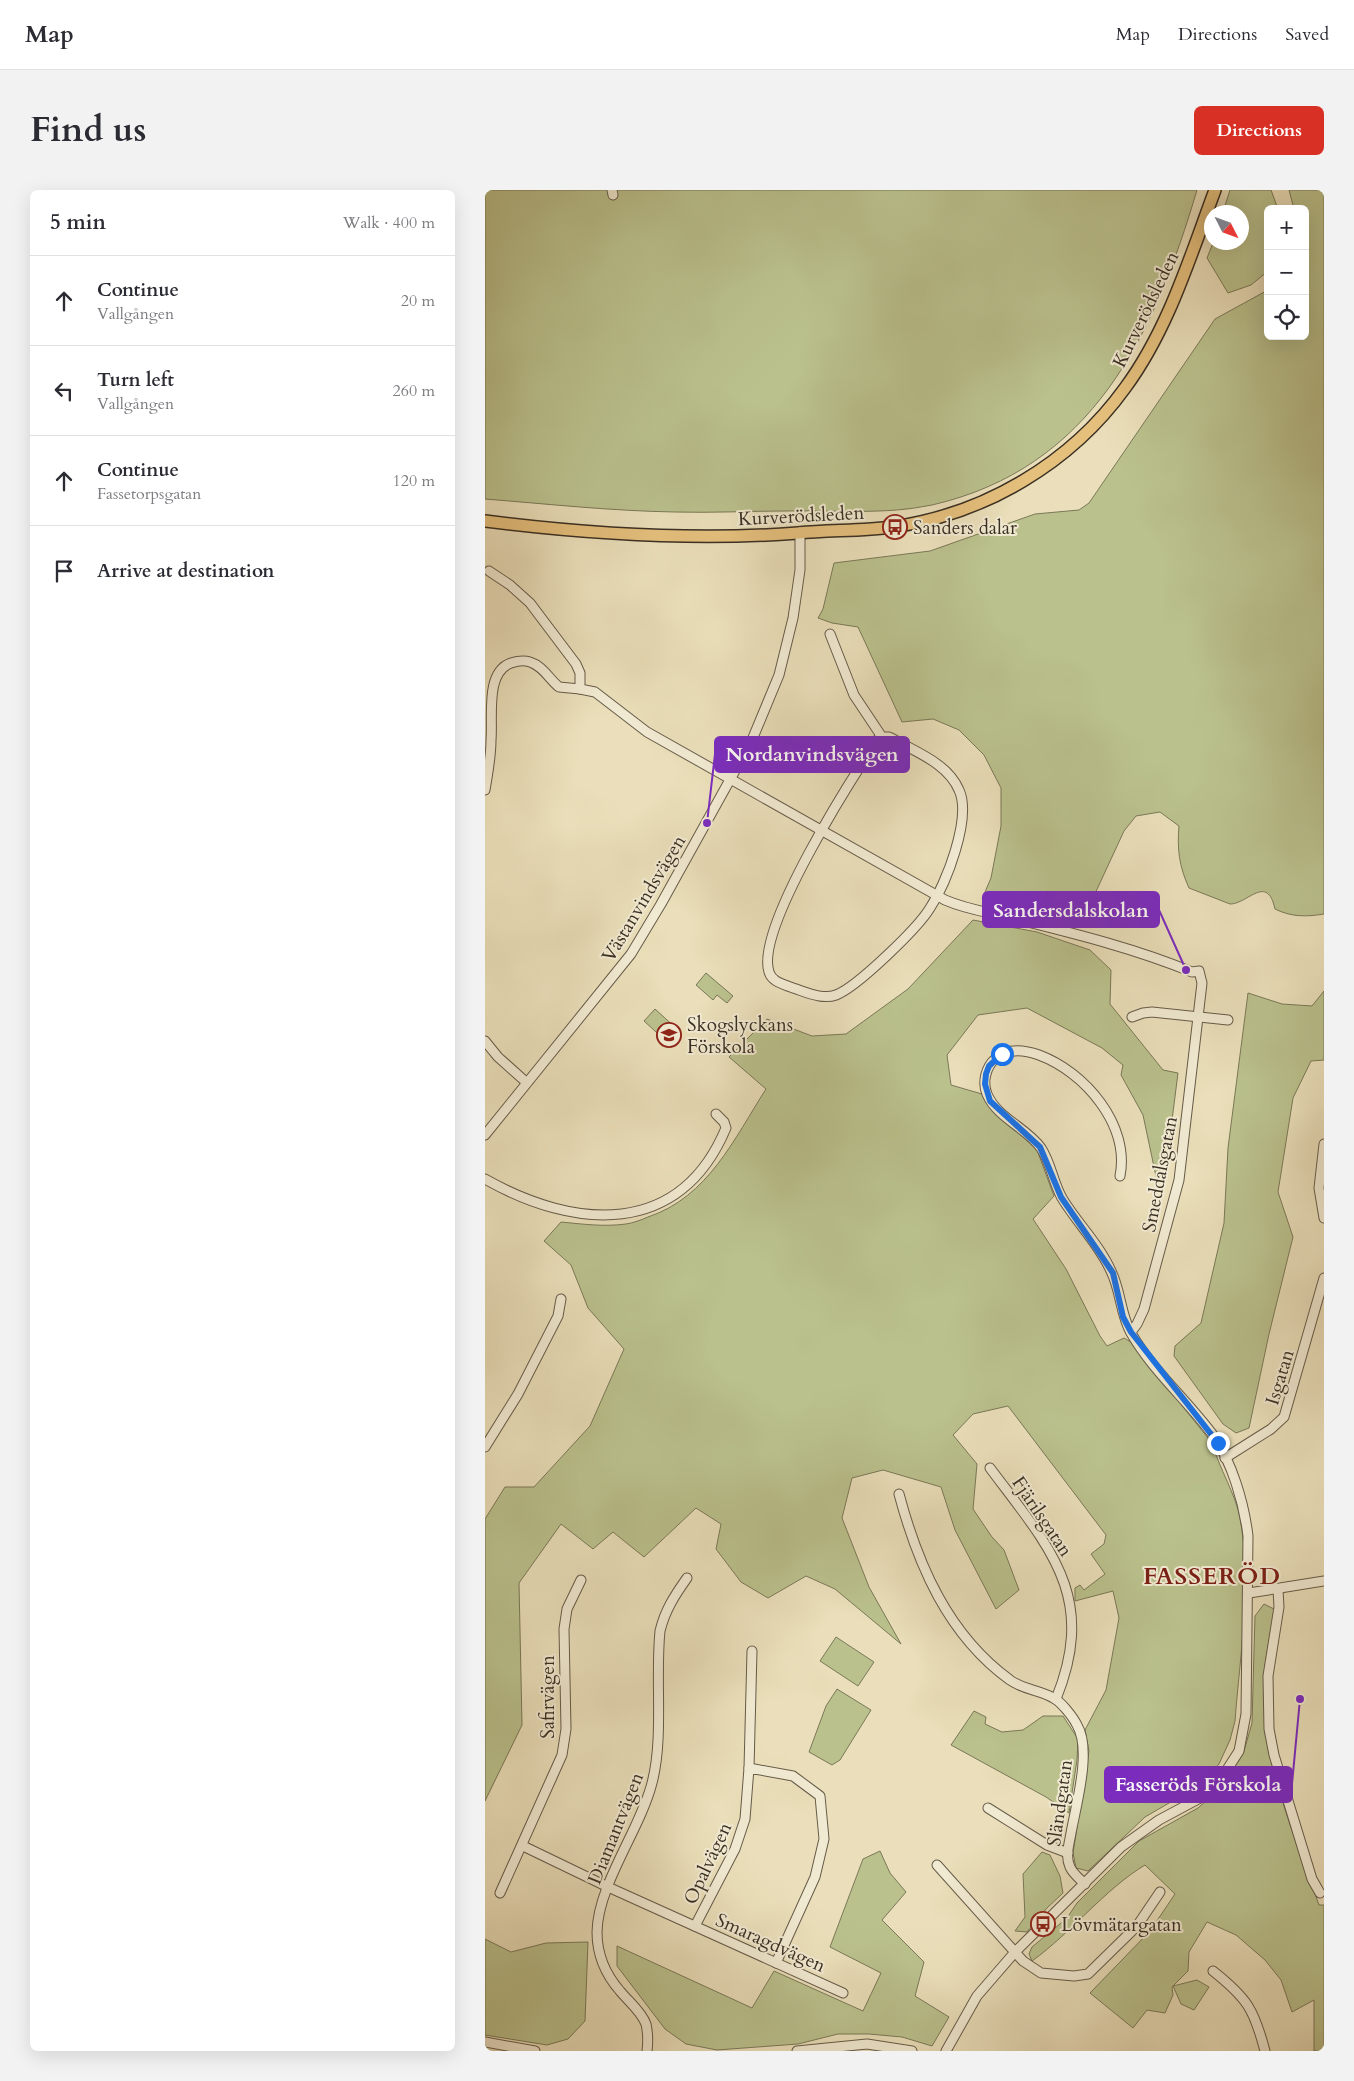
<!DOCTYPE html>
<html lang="en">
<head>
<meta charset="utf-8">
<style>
	body { margin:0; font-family:Cardo,serif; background:#f2f2f3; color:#2b2b33 }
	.controls { position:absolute; right:15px; top:15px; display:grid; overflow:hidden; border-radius:8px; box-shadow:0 5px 20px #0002 }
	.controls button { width:45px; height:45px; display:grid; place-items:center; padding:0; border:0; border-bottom:1px solid #e1e1e2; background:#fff; color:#2b2b33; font:25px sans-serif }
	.compass { position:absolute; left:719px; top:15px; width:45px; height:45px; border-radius:50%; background:#fff; box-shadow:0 5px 20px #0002; rotate:132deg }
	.stop { position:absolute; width:15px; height:15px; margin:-11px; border:4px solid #1a73e8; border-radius:50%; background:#fff }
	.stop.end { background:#1a73e8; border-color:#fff; box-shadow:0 1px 5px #0008 }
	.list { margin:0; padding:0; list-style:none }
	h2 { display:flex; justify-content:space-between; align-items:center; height:65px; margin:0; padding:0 20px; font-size:21px }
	h2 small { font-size:16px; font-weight:400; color:#7c7c81 }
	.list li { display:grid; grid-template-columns:32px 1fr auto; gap:15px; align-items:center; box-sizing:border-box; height:90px; padding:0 20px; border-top:1px solid #e1e1e2 }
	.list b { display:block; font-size:19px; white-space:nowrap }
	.list p { margin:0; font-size:16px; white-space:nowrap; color:#7c7c81 }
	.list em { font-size:16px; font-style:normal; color:#7c7c81 }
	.icon { flex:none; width:28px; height:28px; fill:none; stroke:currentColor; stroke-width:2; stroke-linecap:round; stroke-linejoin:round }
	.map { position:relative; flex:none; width:839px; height:1861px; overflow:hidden; border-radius:8px }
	header { display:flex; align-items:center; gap:30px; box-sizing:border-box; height:70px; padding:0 25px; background:#fff; border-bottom:1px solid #e1e1e2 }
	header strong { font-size:24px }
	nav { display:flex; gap:28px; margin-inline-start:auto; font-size:18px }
	.intro { display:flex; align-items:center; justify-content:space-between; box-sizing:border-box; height:120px; padding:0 30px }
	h1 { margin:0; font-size:35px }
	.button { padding:12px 22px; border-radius:8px; background:#d93025; color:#fff; font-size:18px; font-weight:700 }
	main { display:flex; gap:30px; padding:0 30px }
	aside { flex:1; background:#fff; border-radius:8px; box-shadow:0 5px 20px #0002 }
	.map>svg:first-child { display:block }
	.green { fill:#bac18d; stroke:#7a7858 }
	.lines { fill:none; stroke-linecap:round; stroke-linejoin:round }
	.minor-casing { stroke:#665b49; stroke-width:11 }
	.major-casing { stroke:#3a2f23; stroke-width:14 }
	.minor { stroke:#f1ead2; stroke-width:9 }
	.major { stroke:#e5c07d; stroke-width:11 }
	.route { stroke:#1a73e8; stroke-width:6 }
	.labels { text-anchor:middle; stroke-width:4; stroke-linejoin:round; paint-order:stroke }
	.street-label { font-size:19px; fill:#3a2f23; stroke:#f1ead2 }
	.poi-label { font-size:19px; fill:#3a2f23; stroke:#f1ead2; text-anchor:start }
	.district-label { font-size:24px; font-weight:bold; letter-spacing:1px; fill:#7a1f14; stroke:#f1ead2 }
	.leader { fill:none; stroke:#7b2cbf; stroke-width:2 }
	.callout-dot { fill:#7b2cbf; stroke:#f1ead2; stroke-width:2 }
	.callout { fill:#7b2cbf; stroke:#7b2cbf; stroke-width:2 }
	.callout-label { font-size:20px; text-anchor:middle; font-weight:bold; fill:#fff }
</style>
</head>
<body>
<header>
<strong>Map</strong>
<nav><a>Map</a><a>Directions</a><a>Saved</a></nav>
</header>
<div class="intro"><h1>Find us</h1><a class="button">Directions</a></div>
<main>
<aside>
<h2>5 min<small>Walk · 400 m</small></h2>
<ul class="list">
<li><svg class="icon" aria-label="ahead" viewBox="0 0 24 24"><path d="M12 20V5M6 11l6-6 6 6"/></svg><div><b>Continue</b><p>Vallgången</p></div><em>20 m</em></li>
<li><svg class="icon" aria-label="left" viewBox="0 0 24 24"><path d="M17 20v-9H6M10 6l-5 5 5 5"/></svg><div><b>Turn left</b><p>Vallgången</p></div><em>260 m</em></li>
<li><svg class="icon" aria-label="ahead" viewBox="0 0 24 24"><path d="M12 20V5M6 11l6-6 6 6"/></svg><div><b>Continue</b><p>Fassetorpsgatan</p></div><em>120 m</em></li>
<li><svg class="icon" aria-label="arrive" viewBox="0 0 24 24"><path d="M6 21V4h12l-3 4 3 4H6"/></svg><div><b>Arrive at destination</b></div></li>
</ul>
</aside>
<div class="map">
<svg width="839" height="1861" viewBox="0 0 839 1861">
	<rect width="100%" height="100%" fill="#eadfba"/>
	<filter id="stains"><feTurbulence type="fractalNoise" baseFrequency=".004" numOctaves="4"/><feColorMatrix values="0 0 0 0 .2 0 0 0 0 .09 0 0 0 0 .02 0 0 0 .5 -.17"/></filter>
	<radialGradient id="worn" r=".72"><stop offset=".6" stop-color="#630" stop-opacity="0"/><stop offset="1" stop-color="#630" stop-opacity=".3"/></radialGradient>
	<g class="green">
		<path d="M0,0H712C669,145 608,278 447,315C400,325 350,320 301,321C264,321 227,323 190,322C127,321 63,314 0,309Z"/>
		<path d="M745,0H786L793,19H783V81L766,95L743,103L722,68L728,53L756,52V22H738Z"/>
		<path d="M804,0H839V724C821,727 806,727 790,719C782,683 763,714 745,714L704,698C694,676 692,659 694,636L675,622L651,626L639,641L595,736L533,714L497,709L506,688L516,636V598L499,565L474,540L448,529L417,532L373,437L347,433L333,428L338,419L349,373L445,361L550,324L594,320L604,313L730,129L783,100V146H820V19H809Z"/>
		<path d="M488,730L552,742L605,760L626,780L625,814L678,880L693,883L679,993L672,991L658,925L636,885L638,875L617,858L542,818L493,825L462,865L466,895L497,904L502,914L552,960L569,1006L548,1029L581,1079L615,1146L622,1156L639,1148L646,1152L727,1253C734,1278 751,1305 755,1328C767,1394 755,1465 750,1531L745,1550L734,1574L715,1595L660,1627L603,1681L591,1678L588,1663L604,1561L600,1540L621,1500L634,1428L628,1401L590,1411V1398L595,1395L599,1400L620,1384L606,1364L619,1354L621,1345L523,1216L488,1224L468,1245L492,1274L488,1319L507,1347L519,1360L534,1400L511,1419L470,1340L456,1297L398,1280L367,1288L357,1328L384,1397L416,1454L350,1399L321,1386L283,1408L256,1392L231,1359L236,1334L211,1318L159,1367L128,1342L108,1359L76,1334L34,1393L37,1535L0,1611V1329L20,1297H49L105,1236L139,1159L103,1118L86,1075L59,1051L76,1032C97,1034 119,1037 141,1034C148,1033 156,1030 163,1027C223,1007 249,949 281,899L244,867L282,829L327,846L361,844L423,799Z"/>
		<path d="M221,783L248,806L242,813L232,805L228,810L211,795Z"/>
		<path d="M839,801V870L826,871L808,908L793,1002L808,1047L784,1144L764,1238L751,1243L738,1234L689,1166L690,1156L716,1133L739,1033L743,958L763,803L797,814L827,816Z"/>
		<path d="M170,819L192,839L181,851L159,831Z"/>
		<path d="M779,1414L789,1419C791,1432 785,1444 783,1456C780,1473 778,1492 779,1510C781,1580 810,1648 834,1715H839V1861H829V1810L807,1822L796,1790L780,1770L751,1745L722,1732L704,1762L703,1781L687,1797L688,1805L680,1823L662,1820L648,1838L605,1803L665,1741L690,1704L660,1675C620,1699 586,1743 547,1771L544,1764L547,1757L582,1728L592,1713L654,1651L713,1618L738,1596L759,1561L767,1533L770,1426Z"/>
		<path d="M351,1447L389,1472L373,1496L335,1471Z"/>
		<path d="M352,1499L386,1520L355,1570L347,1575L324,1562L341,1516Z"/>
		<path d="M489,1521L501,1527L500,1534L517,1542L538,1540L558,1526H578L593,1549L592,1570L584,1623L561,1607L466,1555Z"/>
		<path d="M395,1661L405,1683L421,1702L397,1730L439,1772L430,1806L464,1827L447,1856L417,1847L384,1844H353L313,1854L232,1860L201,1854L180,1839L132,1776V1756L267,1818L289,1781L378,1821L396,1783L345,1757L378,1669Z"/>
		<path d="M557,1662L565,1665L575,1686L578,1703L562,1718L542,1742L530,1741L540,1727L538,1684Z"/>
		<path d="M0,1749L26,1762L61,1753L103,1752L100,1831L83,1849L62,1855L0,1845Z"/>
		<path d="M712,1790L724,1797L709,1820L696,1814L688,1796Z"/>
	</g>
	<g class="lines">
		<defs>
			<g id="minor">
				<path d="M127,0L128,5"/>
				<path d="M4,381L25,395L45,413L91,474L95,483V499L110,502L162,542L460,710C483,720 503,722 527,728C587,743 649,758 707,782L714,781L717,793L713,827L694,990L659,1119L652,1134L646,1142"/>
				<path d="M345,444L369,505L397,547H404L410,550C433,563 463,574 474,600C487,628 461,694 445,718C433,738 372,797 351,805C337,810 321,802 308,798C298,794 287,792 284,782C270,739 367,588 393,549L397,547"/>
				<path d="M0,600C3,583 6,566 6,550C8,526 0,482 26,473C32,471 39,470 45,472C58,476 64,489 74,497L95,499"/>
				<path d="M647,827L658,823L667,822L743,830"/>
				<path d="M0,851L13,867L41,892"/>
				<path d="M0,945L146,764L176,714L267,550L294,485L308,428L315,380V342"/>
				<path d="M839,954L834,998L839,1028"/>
				<path d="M0,989C90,1040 195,1048 241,938L239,932L231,924"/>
				<path d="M0,1257L33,1204L73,1126L76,1109"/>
				<path d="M740,1268L786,1239L799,1227L839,1088"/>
				<path d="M505,1278C564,1357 613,1406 571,1509"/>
				<path d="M414,1304C433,1375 463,1445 525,1490C538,1500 557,1500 570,1509C577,1513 588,1527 592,1535C607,1560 591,1615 586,1643C584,1655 580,1666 585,1677C588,1684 595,1689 600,1694"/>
				<path d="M793,1400L794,1417L783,1486L784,1539L789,1565L827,1689L835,1703"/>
				<path d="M764,1403L839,1391"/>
				<path d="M264,1578L267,1461"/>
				<path d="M503,1618L562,1655L583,1663"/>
				<path d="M38,1656L123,1697L358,1803"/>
				<path d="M452,1675L538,1771L556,1783L589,1786L603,1784L652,1736L675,1702"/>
				<path d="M15,1703L77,1565L81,1539L79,1439L82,1419L96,1390"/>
				<path d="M210,1736L250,1659L260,1629L264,1578L308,1586L335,1606L339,1649L330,1687L291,1773"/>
				<path d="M728,1781C762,1808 769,1819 780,1861"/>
				<path d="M0,1852L50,1861"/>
				<path d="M162,1861C163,1853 163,1843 161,1834C156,1821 144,1812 135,1801C121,1785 112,1764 112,1742C113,1694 155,1640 167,1593C179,1547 170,1489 175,1441C180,1420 190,1405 202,1388"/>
				<path d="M312,1861L382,1854L427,1861"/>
				<path d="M461,1861L492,1806L530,1762L636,1657L674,1630L715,1608L736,1589L754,1561L761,1524L763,1346C759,1313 747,1272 728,1245C702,1210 668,1181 646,1143C635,1123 636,1101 626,1081C614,1054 592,1033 577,1008C568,992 566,973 556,958C542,938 512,928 502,904C497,892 501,877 510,869C523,857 540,860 554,865C600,882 645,935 635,986"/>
			</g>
			<path id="major" d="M0,331C103,344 209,351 313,343C345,340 377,341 408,337C500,324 586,273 640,198C683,140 705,67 730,0"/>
		</defs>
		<use href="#minor" class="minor-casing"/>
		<use href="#major" class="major-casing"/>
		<use href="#minor" class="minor"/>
		<use href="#major" class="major"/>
	</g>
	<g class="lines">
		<path class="route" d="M517,864L504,876L501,884L500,894L505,911L555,957L576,1007L628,1083L638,1127L646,1142L733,1253"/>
	</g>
	<defs>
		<symbol id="bus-ring" viewBox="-11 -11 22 22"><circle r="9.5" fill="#f1ead2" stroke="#8f2418" stroke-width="1.5"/><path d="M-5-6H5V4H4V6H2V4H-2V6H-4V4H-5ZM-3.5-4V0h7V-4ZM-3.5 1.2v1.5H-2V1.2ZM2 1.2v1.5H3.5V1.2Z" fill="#8f2418"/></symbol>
		<symbol id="school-ring" viewBox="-11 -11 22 22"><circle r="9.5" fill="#f1ead2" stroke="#8f2418" stroke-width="1.5"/><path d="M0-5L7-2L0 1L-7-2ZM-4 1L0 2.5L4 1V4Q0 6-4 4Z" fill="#8f2418"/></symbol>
	</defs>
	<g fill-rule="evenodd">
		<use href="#bus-ring" x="396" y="323" width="28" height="28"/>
		<use href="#school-ring" x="170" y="831" width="28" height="28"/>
		<use href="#bus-ring" x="544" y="1720" width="28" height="28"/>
	</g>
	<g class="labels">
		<g class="street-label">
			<text transform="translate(660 119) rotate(-64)" y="7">Kurverödsleden</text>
			<text transform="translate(316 325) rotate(-3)" y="7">Kurverödsleden</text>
			<text transform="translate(158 708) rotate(-59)" y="7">Västanvindsvägen</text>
			<text transform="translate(674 984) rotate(-79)" y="7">Smeddalsgatan</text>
			<text transform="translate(794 1187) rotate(-73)" y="7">Isgatan</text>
			<text transform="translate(558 1326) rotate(56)" y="7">Fjärilsgatan</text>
			<text transform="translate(62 1507) rotate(-90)" y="7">Safirvägen</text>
			<text transform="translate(574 1613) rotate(-82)" y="7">Sländgatan</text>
			<text transform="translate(130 1638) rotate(-68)" y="7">Diamantvägen</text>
			<text transform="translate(222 1673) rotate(-65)" y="7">Opalvägen</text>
			<text transform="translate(286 1752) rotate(24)" y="7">Smaragdvägen</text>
		</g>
		<g class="poi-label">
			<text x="428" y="344">Sanders dalar</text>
			<text x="202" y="841">Skogslyckans<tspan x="202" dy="22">Förskola</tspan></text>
			<text x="576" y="1741">Lövmätargatan</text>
		</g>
		<g class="district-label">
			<text x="727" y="1394">FASSERÖD</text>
		</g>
	</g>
	<path class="leader" d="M222 633L230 564M701 780L674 720M815 1509L807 1594"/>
	<g class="callout-dot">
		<circle cx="222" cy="633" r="5"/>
		<circle cx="701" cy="780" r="5"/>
		<circle cx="815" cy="1509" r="5"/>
	</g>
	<g class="callout">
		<rect x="230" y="547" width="194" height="35" rx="5"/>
		<rect x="498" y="702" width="176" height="35" rx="5"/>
		<rect x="620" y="1577" width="187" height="35" rx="5"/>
	</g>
	<g class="callout-label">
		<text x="327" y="571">Nordanvindsvägen</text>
		<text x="586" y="727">Sandersdalskolan</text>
		<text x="713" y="1601">Fasseröds Förskola</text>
	</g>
	<rect width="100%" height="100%" filter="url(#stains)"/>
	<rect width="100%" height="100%" fill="url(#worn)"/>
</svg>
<div class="controls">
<button>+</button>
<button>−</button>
<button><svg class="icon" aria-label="locate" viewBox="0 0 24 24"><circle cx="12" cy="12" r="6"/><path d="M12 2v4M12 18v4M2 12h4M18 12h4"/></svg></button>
</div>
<svg class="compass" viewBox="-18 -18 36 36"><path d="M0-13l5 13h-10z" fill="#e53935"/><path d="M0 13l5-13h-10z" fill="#7c7c81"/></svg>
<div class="stop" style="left:517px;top:864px"></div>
<div class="stop end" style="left:733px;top:1253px"></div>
</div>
</main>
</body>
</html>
